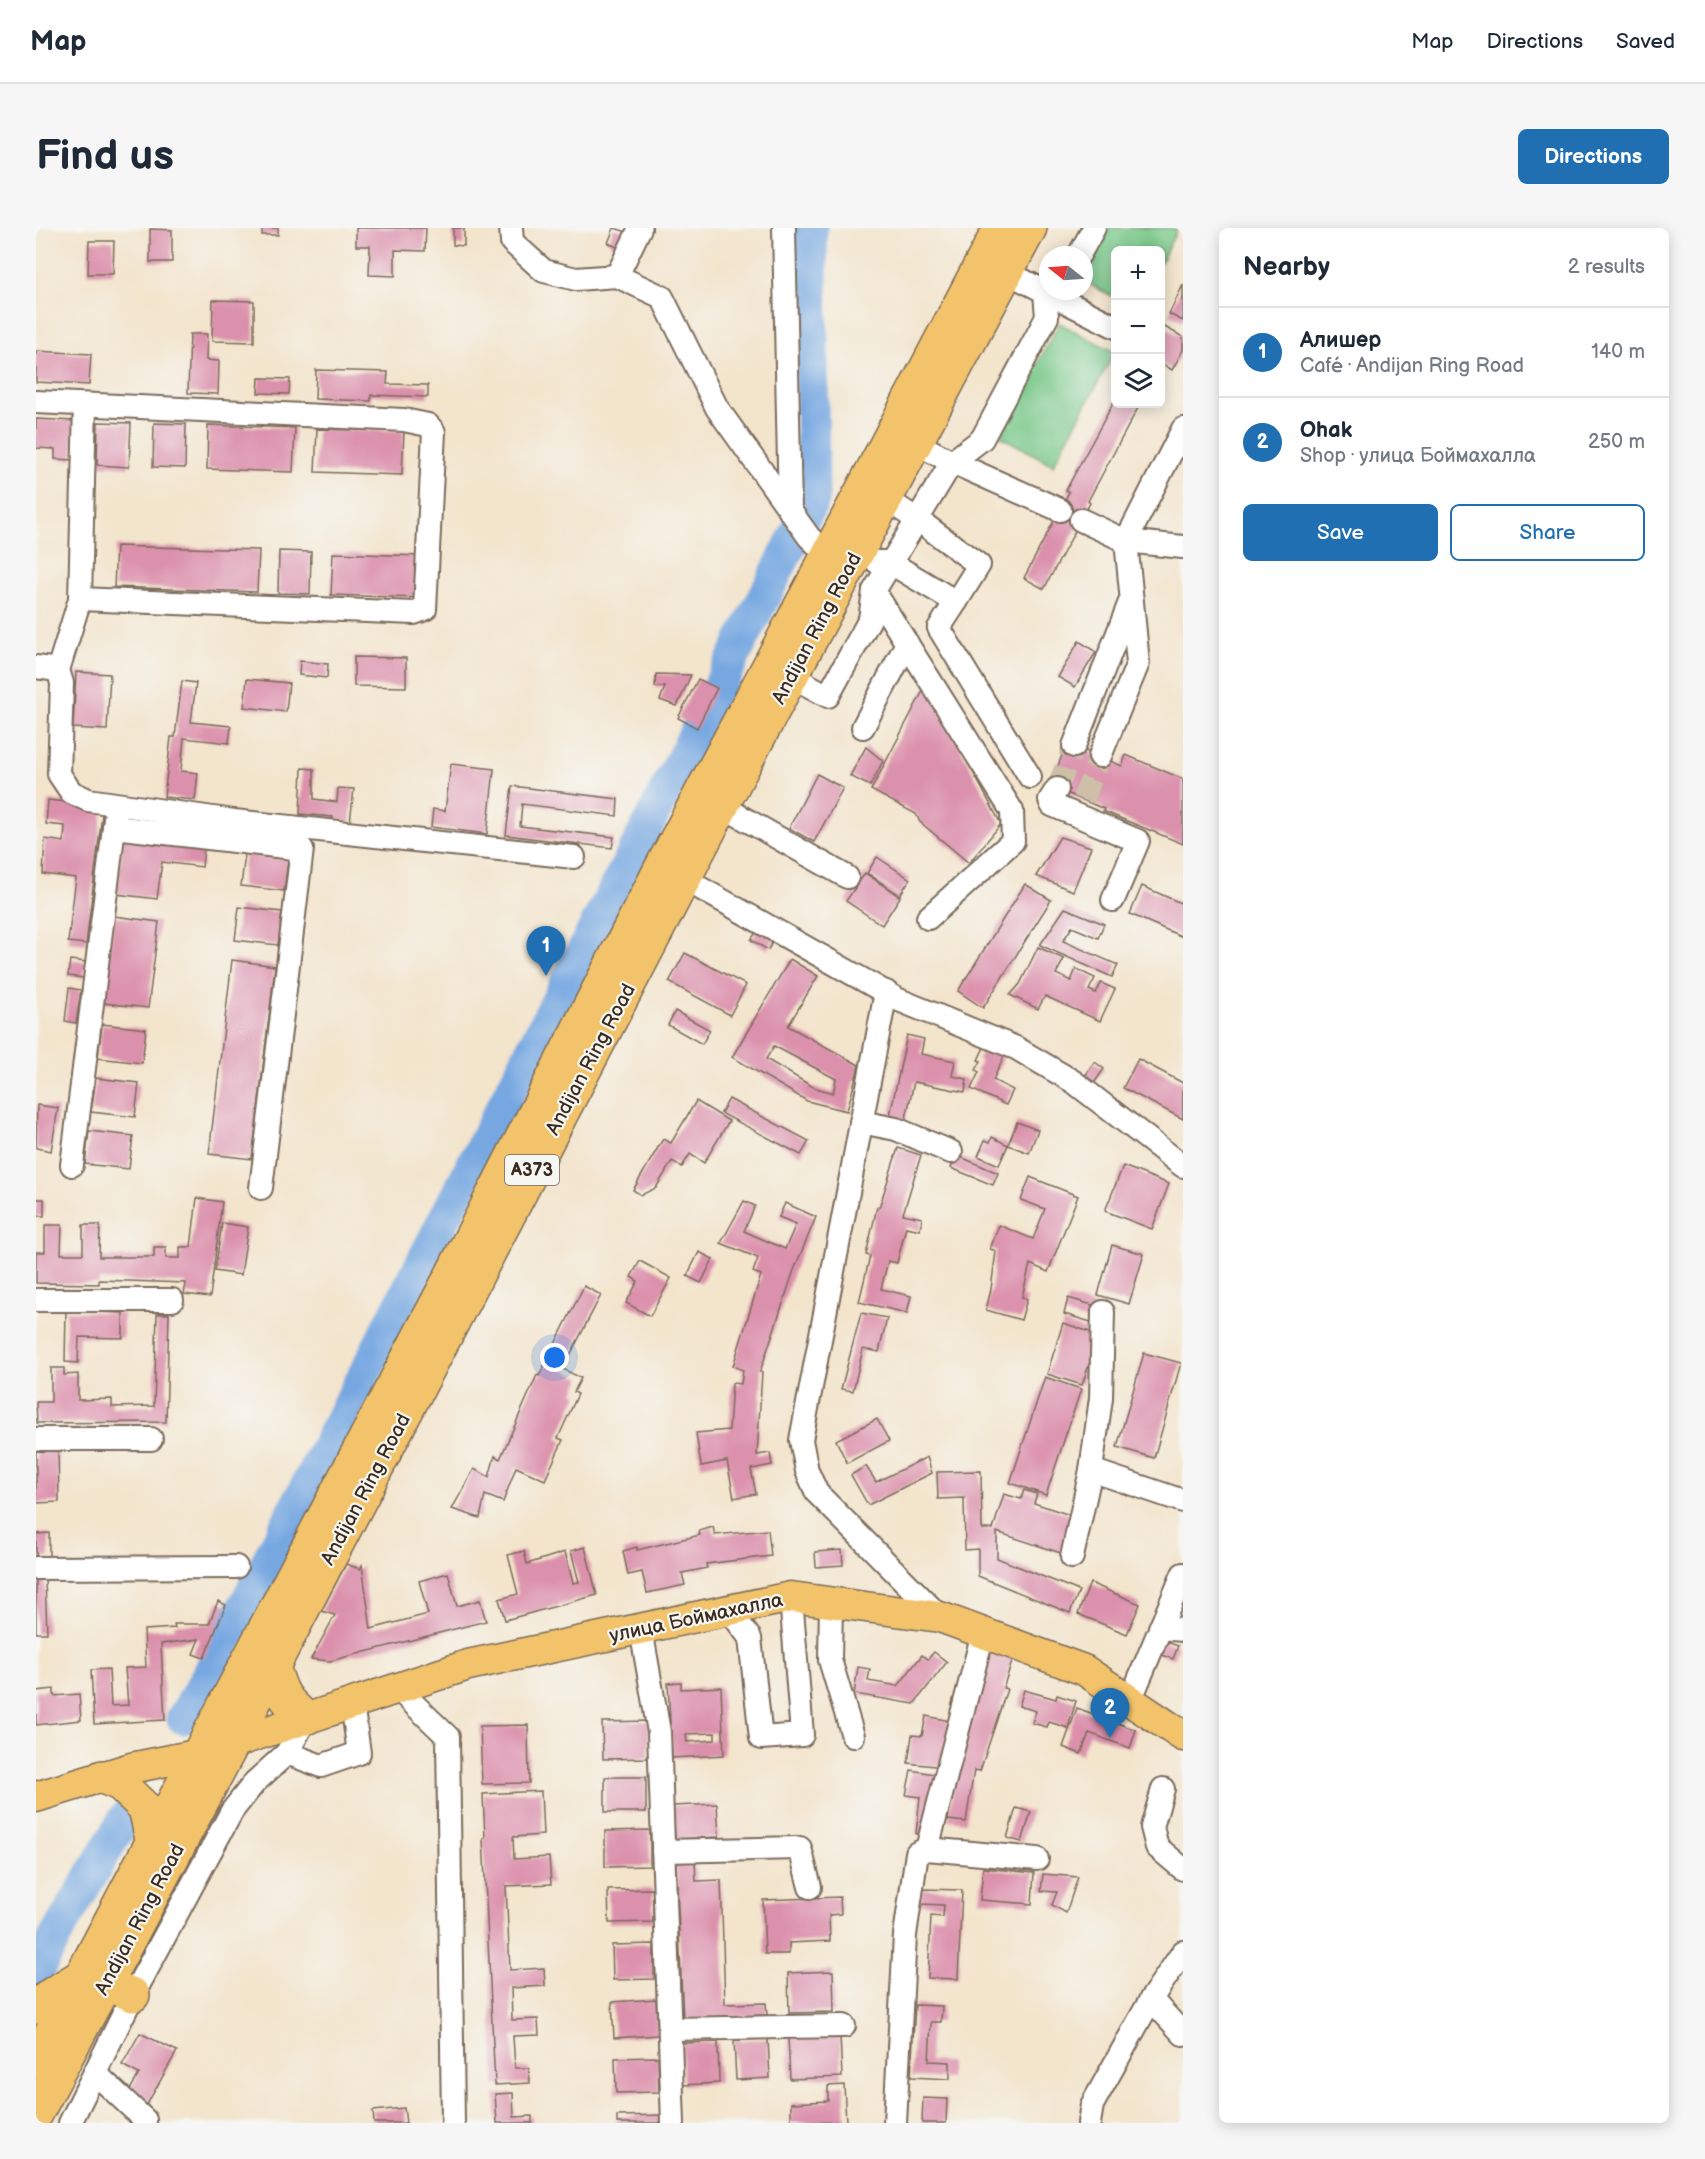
<!DOCTYPE html>
<html lang="en">
<head>
<meta charset="utf-8">
<style>
	body { margin:0; font-family:"Balsamiq Sans",sans-serif; background:#f6f6f7; color:#1f2937 }
	.controls { position:absolute; right:18px; top:18px; display:grid; overflow:hidden; border-radius:9px; box-shadow:0 3px 15px #0003 }
	.controls button { width:54px; height:54px; display:grid; place-items:center; padding:0; border:0; border-bottom:2px solid #e0e1e3; background:#fff; color:#1f2937; font:30px sans-serif }
	.compass { position:absolute; left:1003px; top:18px; width:54px; height:54px; border-radius:50%; background:#fff; box-shadow:0 3px 15px #0003; rotate:287deg }
	.you { position:absolute; left:519px; top:1130px; width:21px; height:21px; margin:-15px; border:4px solid #fff; border-radius:50%; background:#1a73e8; box-shadow:0 0 0 9px #1a73e833 }
	.badge { display:grid; place-items:center; width:39px; height:39px; border-radius:50%; background:#1f6fb2; color:#fff; font-size:20px; font-weight:700 }
	.pin { position:absolute; translate:-50% -50px; filter:drop-shadow(0 2px 3px #0008) }
	.pin::after { content:''; position:absolute; top:32px; width:21px; height:18px; background:inherit; clip-path:polygon(0 0,100% 0,50% 100%) }
	.list { margin:0; padding:0; list-style:none }
	h2 { display:flex; justify-content:space-between; align-items:center; height:78px; margin:0; padding:0 24px; font-size:26px }
	h2 small { font-size:20px; font-weight:400; color:#747a83 }
	.list li { display:grid; grid-template-columns:39px 1fr auto; gap:18px; align-items:center; box-sizing:border-box; height:90px; padding:0 24px; border-top:2px solid #e0e1e3 }
	.list b { display:block; font-size:22px; white-space:nowrap }
	.list p { margin:0; font-size:20px; white-space:nowrap; color:#747a83 }
	.list em { font-size:20px; font-style:normal; color:#747a83 }
	.actions { display:flex; gap:12px; padding:18px 24px }
	.actions a { flex:1; padding:14px 0; border:2px solid #1f6fb2; border-radius:9px; text-align:center; font-size:21px; color:#1f6fb2 }
	.actions .main { background:#1f6fb2; color:#fff }
	.icon { flex:none; width:33px; height:33px; fill:none; stroke:currentColor; stroke-width:2; stroke-linecap:round; stroke-linejoin:round }
	.map { position:relative; flex:none; width:1147px; height:1895px; overflow:hidden; border-radius:9px }
	header { display:flex; align-items:center; gap:36px; box-sizing:border-box; height:84px; padding:0 30px; background:#fff; border-bottom:2px solid #e0e1e3 }
	header strong { font-size:28px }
	nav { display:flex; gap:33px; margin-inline-start:auto; font-size:21px }
	.intro { display:flex; align-items:center; justify-content:space-between; box-sizing:border-box; height:144px; padding:0 36px }
	h1 { margin:0; font-size:42px }
	.button { padding:15px 27px; border-radius:9px; background:#1f6fb2; color:#fff; font-size:21px; font-weight:700 }
	main { display:flex; gap:36px; padding:0 36px }
	aside { flex:1; background:#fff; border-radius:9px; box-shadow:0 3px 15px #0003 }
	.map>svg:first-child { display:block }
	.pitch { fill:#77c788; stroke:#597853; stroke-width:1.5 }
	.lines { fill:none; stroke-linecap:round; stroke-linejoin:round }
	.river { stroke:#76a7e1; stroke-width:33 }
	.building { fill:#db90ac; fill-rule:evenodd }
	.minor-tunnel { stroke:#cebfa9; stroke-width:22; stroke-dasharray:22 11; stroke-linecap:butt }
	.minor-casing { stroke:#7b6b5b; stroke-width:26 }
	.major-casing { stroke:#7b6b5b; stroke-width:33 }
	.highway-casing { stroke:#7b6b5b; stroke-width:36 }
	.minor { stroke:#fff; stroke-width:22 }
	.major { stroke:#f2c36a; stroke-width:30 }
	.highway { stroke:#f2c36a; stroke-width:33 }
	.labels { text-anchor:middle; stroke-width:4.5; stroke-linejoin:round; paint-order:stroke }
	.shield { fill:#f6f6f2; stroke:#73675e; stroke-width:1.5 }
	.shield-label { font-size:18px; font-weight:bold; fill:#3b2a1e }
	.street-label { font-size:20px; fill:#3b2a1e; stroke:#f6f6f2 }
</style>
</head>
<body>
<header>
<strong>Map</strong>
<nav><a>Map</a><a>Directions</a><a>Saved</a></nav>
</header>
<div class="intro"><h1>Find us</h1><a class="button">Directions</a></div>
<main>
<div class="map">
<svg width="1147" height="1895" viewBox="0 0 1147 1895">
	<rect width="100%" height="100%" fill="#f6f6f2"/>
	<filter id="ink" filterUnits="userSpaceOnUse"><feTurbulence type="fractalNoise" baseFrequency=".0167" numOctaves="2"/><feDisplacementMap in="SourceGraphic" scale="12" xChannelSelector="R" yChannelSelector="G"/><feConvolveMatrix kernelMatrix="1 2 1 2 8 2 1 2 1" color-interpolation-filters="sRGB"/></filter>
	<filter id="wash" filterUnits="userSpaceOnUse"><feTurbulence type="fractalNoise" baseFrequency=".008" numOctaves="4" result="noise"/><feDisplacementMap in="SourceGraphic" scale="24" xChannelSelector="R" yChannelSelector="G"/><feGaussianBlur stdDeviation="1.35" result="paint"/><feColorMatrix in="noise" values="0 0 0 0 0 0 0 0 0 0 0 0 0 0 0 0 0 1.4 0 .05"/><feComposite in="paint" operator="in"/></filter>
	<g filter="url(#wash)">
		<rect width="100%" height="100%" fill="#f3e4cc"/>
		<g class="pitch">
			<path d="M1071,0H1142L1125,34L1124,22H1080L1079,70L1048,53V45Z"/>
			<path d="M1023,95L1079,124L1017,237L964,208Z"/>
		</g>
		<g class="lines">
			<g class="river">
				<path d="M147,1490L183,1427L663,498L777,272L775,0"/>
				<path d="M0,1746L23,1702L90,1588"/>
			</g>
		</g>
		<g id="blocks">
			<g class="building">
				<rect x="226" y="0" width="16" height="7"/>
				<path d="M320,0H390L389,23L359,22V48L333,47L334,18H320Z"/>
				<path d="M417,0H428V18L417,17Z"/>
				<path d="M578,0L591,4L583,20L572,15Z"/>
				<path d="M114,1L136,2V34H114Z"/>
				<path d="M53,13H78L77,46H52Z"/>
				<path d="M1147,57V93L1133,86Z"/>
				<path d="M177,72L218,73V114L176,113Z"/>
				<path d="M1125,97L1147,109V122L1136,142L1125,135Z"/>
				<path d="M154,106H171L170,132L183,133L182,166L152,165Z"/>
				<path d="M0,123L55,126L53,157L0,154Z"/>
				<path d="M280,142L352,144L351,156L392,157V169L335,167V173L279,171Z"/>
				<path d="M223,150L254,151L253,166L222,165Z"/>
				<path d="M1080,170V176H1104L1052,273L1054,275L1008,361L988,350L1033,264L1030,262Z"/>
				<path d="M0,191L39,193L37,232L19,231V221L0,220Z"/>
				<path d="M62,194L95,195L93,239L61,237Z"/>
				<path d="M118,195L150,196L149,240L117,239Z"/>
				<path d="M172,197L259,200L257,244L171,241Z"/>
				<path d="M281,201L368,203L366,247L279,244Z"/>
				<path d="M80,318L223,322L221,364L78,359Z"/>
				<path d="M243,323L275,324L274,366L242,365Z"/>
				<path d="M297,325L385,328L384,370L295,367Z"/>
				<path d="M1043,413L1060,424L1039,459L1022,449Z"/>
				<path d="M318,429L370,430V459L318,458Z"/>
				<path d="M264,433L292,436L291,450L263,447Z"/>
				<path d="M40,444L74,446L71,502L37,500Z"/>
				<path d="M620,446L655,447L641,478L624,472L629,459H619Z"/>
				<path d="M211,451L253,455L250,484L208,479Z"/>
				<path d="M662,451L681,460L661,500L642,490Z"/>
				<path d="M146,453L160,455L155,494L195,498L193,515L148,510L145,543L162,545L159,572L128,569L135,509H139Z"/>
				<path d="M890,457L965,596L933,635L884,594L880,586L835,562Z"/>
				<path d="M1031,515L1086,538L1090,527L1147,551V616L1067,583L1068,581L1014,558Z"/>
				<path d="M830,519L847,533L834,558L814,548Z"/>
				<path d="M415,536L458,541L451,606L395,599L397,581L409,583Z"/>
				<path d="M266,540L278,541V571L301,574L302,560L318,561L314,594L297,592V589L264,586Z"/>
				<path d="M781,546L807,560L778,614L753,600Z"/>
				<path d="M476,558L582,571L581,588L486,576L484,598L578,609L576,620L470,607Z"/>
				<path d="M12,572L67,578L50,716L32,714L40,650L7,646L9,611L28,614L29,598L10,596Z"/>
				<path d="M1024,609L1055,619L1037,663L1000,648Z"/>
				<path d="M87,610L168,620L166,639L126,634L121,671L80,666Z"/>
				<path d="M209,626L252,631L248,663L205,658Z"/>
				<path d="M841,629L874,651L864,667L831,645Z"/>
				<path d="M829,645L864,669L846,697L810,673Z"/>
				<path d="M989,656L1015,672L947,780L922,763Z"/>
				<path d="M1106,658L1147,676V709L1094,686Z"/>
				<path d="M203,679L246,684L242,717L199,712Z"/>
				<path d="M1029,680L1068,696L1062,710L1036,699L1027,713L1082,737L1076,749L1004,717Z"/>
				<path d="M78,688L123,694L112,780L67,775Z"/>
				<path d="M722,701L738,711L732,722L715,712Z"/>
				<path d="M1002,719L1028,731L1020,746L1035,753L1040,741L1059,750L1053,762L1060,765L1065,755L1079,761L1064,793L1009,768L1002,781L974,767L984,756Z"/>
				<path d="M649,725L710,757L694,787L633,754Z"/>
				<path d="M754,731L782,748L752,798L823,837L811,883L771,873L696,829ZM738,818L800,851L797,865L777,859L730,831Z"/>
				<path d="M34,732L50,734L48,750L32,748Z"/>
				<path d="M196,732L239,738L216,931L173,926Z"/>
				<path d="M33,760L45,762L40,795L29,793Z"/>
				<path d="M639,783L674,802L666,816L632,797Z"/>
				<path d="M66,796L110,801L106,835L62,830Z"/>
				<path d="M871,807L888,811L885,826L919,833L916,848L931,851L929,864L878,854L869,895L853,892Z"/>
				<path d="M951,813L971,822L957,852L977,862L970,877L935,861L943,844L940,842L945,833L942,832Z"/>
				<path d="M1102,831L1147,855V891L1087,860Z"/>
				<path d="M1059,834L1068,841L1056,858L1046,852Z"/>
				<path d="M60,850L103,855L99,889L55,884Z"/>
				<path d="M693,871L773,913L765,927L685,885Z"/>
				<path d="M660,873L693,893L668,935L654,926L646,939L636,933L620,960L605,967L597,962L627,911L635,915Z"/>
				<path d="M1,877L22,880L15,923L0,920Z"/>
				<path d="M981,894L1002,902L993,925L972,917Z"/>
				<path d="M53,903L97,908L93,941L49,936Z"/>
				<path d="M956,909L972,917L963,937L942,928L949,912L954,914Z"/>
				<path d="M862,920L885,927L867,986L886,990L884,1002L870,999L861,1035L852,1033L845,1061L875,1068L871,1085L823,1074L834,1028L830,1027L841,979L843,980Z"/>
				<path d="M920,927L962,945L957,957L915,940Z"/>
				<path d="M1087,938L1133,956L1116,1001L1069,983Z"/>
				<path d="M994,949L1042,968L1012,1044L994,1036L986,1069L991,1071L985,1092L950,1082L955,1061L960,1023L954,1021L963,997L997,1011L1009,981L985,972Z"/>
				<path d="M161,970L186,974L174,1069L148,1066L150,1055L63,1052V1056L0,1055V1024H9V997H26L25,1026H47V997H64L63,1029H118V1019H130V1030H144V1019H155Z"/>
				<rect x="0" y="971" width="8" height="17"/>
				<path d="M708,973L719,978L708,1003L749,1021L760,996L743,989L749,975L780,989L758,1042L724,1144H726L721,1227L734,1225L736,1237L715,1241L720,1266L698,1270L691,1233L665,1238L660,1205L693,1202L696,1155L705,1156L707,1142L697,1138L725,1047L717,1044L722,1030L685,1015Z"/>
				<path d="M186,995L212,999L205,1047L179,1043Z"/>
				<path d="M1076,1017L1108,1026L1093,1076L1062,1067Z"/>
				<path d="M663,1024L677,1031L665,1055L651,1048Z"/>
				<path d="M604,1033L635,1050L614,1088L590,1075L602,1053L595,1049Z"/>
				<path d="M548,1058L565,1067L527,1141L545,1150L538,1164L542,1166L522,1210L527,1212L509,1252L480,1239L467,1274L449,1267L444,1290L416,1281L438,1241L453,1249L459,1228L464,1231L501,1147L503,1148Z"/>
				<path d="M1032,1070L1060,1078L1055,1094L1028,1086Z"/>
				<path d="M30,1083L87,1085V1110L43,1109L42,1135L29,1134Z"/>
				<path d="M825,1085L851,1090L843,1124L827,1121L817,1163L805,1161Z"/>
				<path d="M121,1086H133L130,1194L1,1195L0,1174H15V1140H28V1147L42,1146V1172L76,1171V1179L118,1178Z"/>
				<path d="M1027,1095L1063,1107L1046,1157L1011,1146Z"/>
				<path d="M1108,1125L1145,1135L1118,1230L1081,1219Z"/>
				<path d="M1009,1149L1045,1161L1010,1267L974,1255Z"/>
				<path d="M841,1191L853,1213L811,1235L800,1212Z"/>
				<path d="M0,1218H22L23,1274L0,1275Z"/>
				<path d="M891,1229L896,1245L832,1277L815,1247L830,1238L840,1254Z"/>
				<path d="M945,1243L946,1301H957L968,1266L985,1271L988,1262L1001,1266L998,1275L1037,1288L1025,1325L961,1304V1330L1043,1363L1034,1385L942,1348V1321L929,1322L928,1270L902,1271L901,1244Z"/>
				<path d="M677,1299L679,1307L732,1302L735,1328L670,1336L671,1340L646,1345L649,1357L611,1365L606,1344L592,1347L587,1323L601,1319V1322L664,1307L663,1303Z"/>
				<path d="M13,1305V1330H0V1306Z"/>
				<path d="M549,1319L561,1367L469,1392L463,1371L482,1366L472,1327L488,1323L491,1336L529,1324L537,1355L543,1354L535,1323Z"/>
				<path d="M806,1322L807,1337L780,1339L779,1324Z"/>
				<path d="M310,1336L324,1341L326,1337L335,1401L392,1386L383,1353L412,1345L421,1378L444,1372L450,1393L294,1433L275,1431L299,1387L285,1383Z"/>
				<path d="M0,1351H9L11,1405H0Z"/>
				<path d="M1054,1355L1104,1376L1091,1406L1042,1386Z"/>
				<path d="M182,1373L190,1377L168,1430L157,1426L163,1411L125,1416L129,1492L58,1496L55,1442L73,1441L75,1478L92,1477L89,1440L110,1439L108,1402L139,1400L138,1396H173Z"/>
				<path d="M1123,1411L1142,1418L1137,1431L1121,1425Z"/>
				<path d="M950,1419L978,1428L967,1460L971,1461L944,1543L938,1542L930,1594L912,1592L921,1536Z"/>
				<path d="M898,1424L911,1434L878,1476L818,1466L822,1439L834,1441L832,1453L862,1458L886,1427L892,1431Z"/>
				<path d="M645,1454V1461L685,1459L688,1527L636,1530L632,1455ZM679,1505V1512L651,1514L650,1506Z"/>
				<path d="M18,1461V1468L43,1466L45,1492L0,1497V1463Z"/>
				<path d="M988,1462L1020,1471L1021,1467L1040,1473L1032,1500L1013,1494L1011,1499L996,1495L1000,1483L983,1478Z"/>
				<path d="M1041,1480L1100,1502L1094,1520L1053,1505L1045,1526L1027,1519Z"/>
				<path d="M890,1488L914,1493L907,1539L872,1535L876,1507L886,1508Z"/>
				<path d="M613,1493V1530L567,1531L566,1494Z"/>
				<path d="M492,1497L493,1555L446,1556L444,1498Z"/>
				<path d="M875,1542L904,1547L894,1607L880,1606L884,1569L870,1567Z"/>
				<rect x="569" y="1549" width="41" height="35"/>
				<path d="M505,1563L507,1607L477,1609L478,1631L513,1629L515,1656L470,1658L474,1742L508,1740L509,1758L475,1760L476,1792L502,1791L503,1807L477,1808L479,1840H493L494,1855L459,1857L447,1610H449L447,1566Z"/>
				<path d="M681,1576L683,1609L639,1611L637,1578Z"/>
				<path d="M980,1580L995,1584L986,1614L971,1610Z"/>
				<path d="M614,1602V1638L569,1639V1603Z"/>
				<path d="M659,1633L660,1653L685,1652L689,1776L730,1775L731,1787L647,1791L640,1634Z"/>
				<path d="M947,1640L998,1645L996,1676L944,1672Z"/>
				<path d="M1007,1646L1042,1649L1030,1685L1016,1677L1021,1664L1005,1663Z"/>
				<path d="M617,1661V1694L573,1695L572,1662Z"/>
				<path d="M886,1661L926,1662L922,1751L892,1750L895,1688L907,1689L908,1677L884,1676Z"/>
				<path d="M804,1669L805,1686L793,1687L794,1713L753,1715V1726H729L727,1672Z"/>
				<path d="M618,1716V1751L577,1752L576,1717Z"/>
				<path d="M797,1743L798,1784L753,1785L752,1745Z"/>
				<path d="M620,1771L622,1807L578,1810L576,1774Z"/>
				<path d="M879,1777L906,1778L905,1794H895L893,1833L914,1834V1851L875,1849Z"/>
				<path d="M104,1805L141,1823L110,1878L91,1867L103,1846L86,1837Z"/>
				<path d="M804,1807L806,1849L754,1851L752,1809Z"/>
				<path d="M732,1811L734,1850L700,1852L698,1812Z"/>
				<path d="M682,1814L683,1855L647,1857L646,1815Z"/>
				<path d="M622,1829L623,1864L580,1865L579,1830Z"/>
				<path d="M808,1857L810,1894L755,1895V1875L792,1873V1858Z"/>
				<path d="M477,1865L478,1889L496,1888V1895H461L459,1866Z"/>
				<path d="M887,1870L911,1871L910,1895H886Z"/>
				<path d="M368,1880L370,1895H338L337,1883Z"/>
				<path d="M627,1887V1895H581V1888Z"/>
			</g>
		</g>
	</g>
	<g filter="url(#ink)">
		<use href="#blocks" fill-opacity="0" stroke="#7b6b5b" stroke-width="1.5"/>
		<g class="lines">
			<g class="minor-tunnel">
				<path d="M1021,561L1038,518"/>
				<path d="M1047,572L1064,528"/>
			</g>
			<defs>
				<g id="minor">
					<path d="M475,0L476,14L508,43L540,51L581,48L626,69L681,180L773,309L792,327"/>
					<path d="M748,0L754,283"/>
					<path d="M1043,27L1058,0"/>
					<path d="M970,44L1080,99"/>
					<path d="M581,48L604,0"/>
					<path d="M0,174L368,192L392,197L398,204L389,381L378,385L44,371"/>
					<path d="M880,215L916,234L946,211L1011,89L1009,64L1012,62"/>
					<path d="M1045,292L1090,313L1147,319"/>
					<path d="M841,334H853L920,374L943,337L889,297L850,271"/>
					<path d="M838,363L976,583L977,613L892,690"/>
					<path d="M920,374L903,400L994,549"/>
					<path d="M0,439L22,442L26,455L23,546L35,564L52,572L198,593L538,629"/>
					<path d="M22,442L44,371L49,177"/>
					<path d="M755,448L792,468L834,391L838,363L916,234L1024,282"/>
					<path d="M827,499L871,415"/>
					<path d="M1038,518L1094,374"/>
					<path d="M1064,528L1102,435L1090,313L1147,201"/>
					<path d="M1021,561L1014,572L1016,577L1102,613L1077,672"/>
					<path d="M686,578L811,649"/>
					<path d="M78,599L266,621L225,960"/>
					<path d="M648,651L863,772L980,820L1038,854L1147,938"/>
					<path d="M850,764L765,1212L771,1243L781,1265L904,1389"/>
					<path d="M825,894L860,901L915,924"/>
					<path d="M36,937L80,583"/>
					<path d="M0,1072H136"/>
					<path d="M1067,1084L1065,1170L1055,1242L1147,1273"/>
					<path d="M0,1211H115"/>
					<path d="M1036,1329L1055,1242"/>
					<path d="M0,1340L200,1339"/>
					<path d="M795,1375L794,1432L817,1508"/>
					<path d="M693,1382L714,1410L725,1510L766,1507L755,1369"/>
					<path d="M1124,1400L1147,1402"/>
					<path d="M605,1401L623,1504L637,1895"/>
					<path d="M361,1460L412,1509L417,1895"/>
					<path d="M1094,1473L1147,1346"/>
					<path d="M251,1525L285,1538L323,1525L316,1475"/>
					<path d="M1127,1561L1116,1599L1121,1619L1147,1641"/>
					<path d="M891,1621L1001,1631"/>
					<path d="M627,1623L764,1620L774,1659"/>
					<path d="M1115,1771L1147,1806"/>
					<path d="M634,1801L808,1798"/>
					<path d="M59,1845L109,1892V1895"/>
					<path d="M34,1895L97,1767L196,1583L219,1554L251,1525L270,1490"/>
					<path d="M859,1895L869,1707L881,1625L891,1621L947,1405"/>
					<path d="M1053,1895L1056,1877L1115,1771L1147,1724"/>
				</g>
				<path id="major" d="M0,1569L95,1540L160,1527L432,1437L755,1369L904,1389L1048,1442L1147,1508"/>
				<g id="highway">
					<path d="M237,1438C245,1465 248,1472 270,1490"/>
					<path d="M66,1549L84,1556L109,1580L116,1611"/>
					<path d="M69,1755L97,1767"/>
					<path d="M0,1779L16,1766L42,1750"/>
					<path d="M0,1834L413,1052L624,642L792,327L964,0"/>
					<path d="M0,1886L197,1515L686,578L994,0"/>
				</g>
			</defs>
			<use href="#minor" class="minor-casing"/>
			<use href="#major" class="major-casing"/>
			<use href="#highway" class="highway-casing"/>
			<use href="#minor" class="minor"/>
			<use href="#major" class="major"/>
			<use href="#highway" class="highway"/>
		</g>
	</g>
	<g class="labels">
		<rect class="shield" x="469" y="927" width="54" height="30" rx="4.5"/>
		<g class="shield-label">
			<text x="496" y="948">A373</text>
		</g>
		<g class="street-label">
			<text transform="translate(780 400) rotate(-62)" y="7">Andijan Ring Road</text>
			<text transform="translate(554 831) rotate(-62)" y="7">Andijan Ring Road</text>
			<text transform="translate(329 1261) rotate(-62)" y="7">Andijan Ring Road</text>
			<text transform="translate(660 1389) rotate(-12)" y="7">улица Боймахалла</text>
			<text transform="translate(103 1691) rotate(-62)" y="7">Andijan Ring Road</text>
		</g>
	</g>
</svg>
<div class="controls">
<button>+</button>
<button>−</button>
<button><svg class="icon" aria-label="layers" viewBox="0 0 24 24"><path d="M12 4l9 5-9 5-9-5zM3 14l9 5 9-5"/></svg></button>
</div>
<svg class="compass" viewBox="-18 -18 36 36"><path d="M0-13l5 13h-10z" fill="#e53935"/><path d="M0 13l5-13h-10z" fill="#747a83"/></svg>
<div class="you"></div>
<div class="pin badge" style="left:510px;top:748px">1</div>
<div class="pin badge" style="left:1074px;top:1510px">2</div>
</div>
<aside>
<h2>Nearby<small>2 results</small></h2>
<ul class="list">
<li><span class="badge">1</span><div><b>Алишер</b><p>Café · Andijan Ring Road</p></div><em>140 m</em></li>
<li><span class="badge">2</span><div><b>Ohak</b><p>Shop · улица Боймахалла</p></div><em>250 m</em></li>
</ul>
<div class="actions"><a class="main">Save</a><a>Share</a></div>
</aside>
</main>
</body>
</html>
